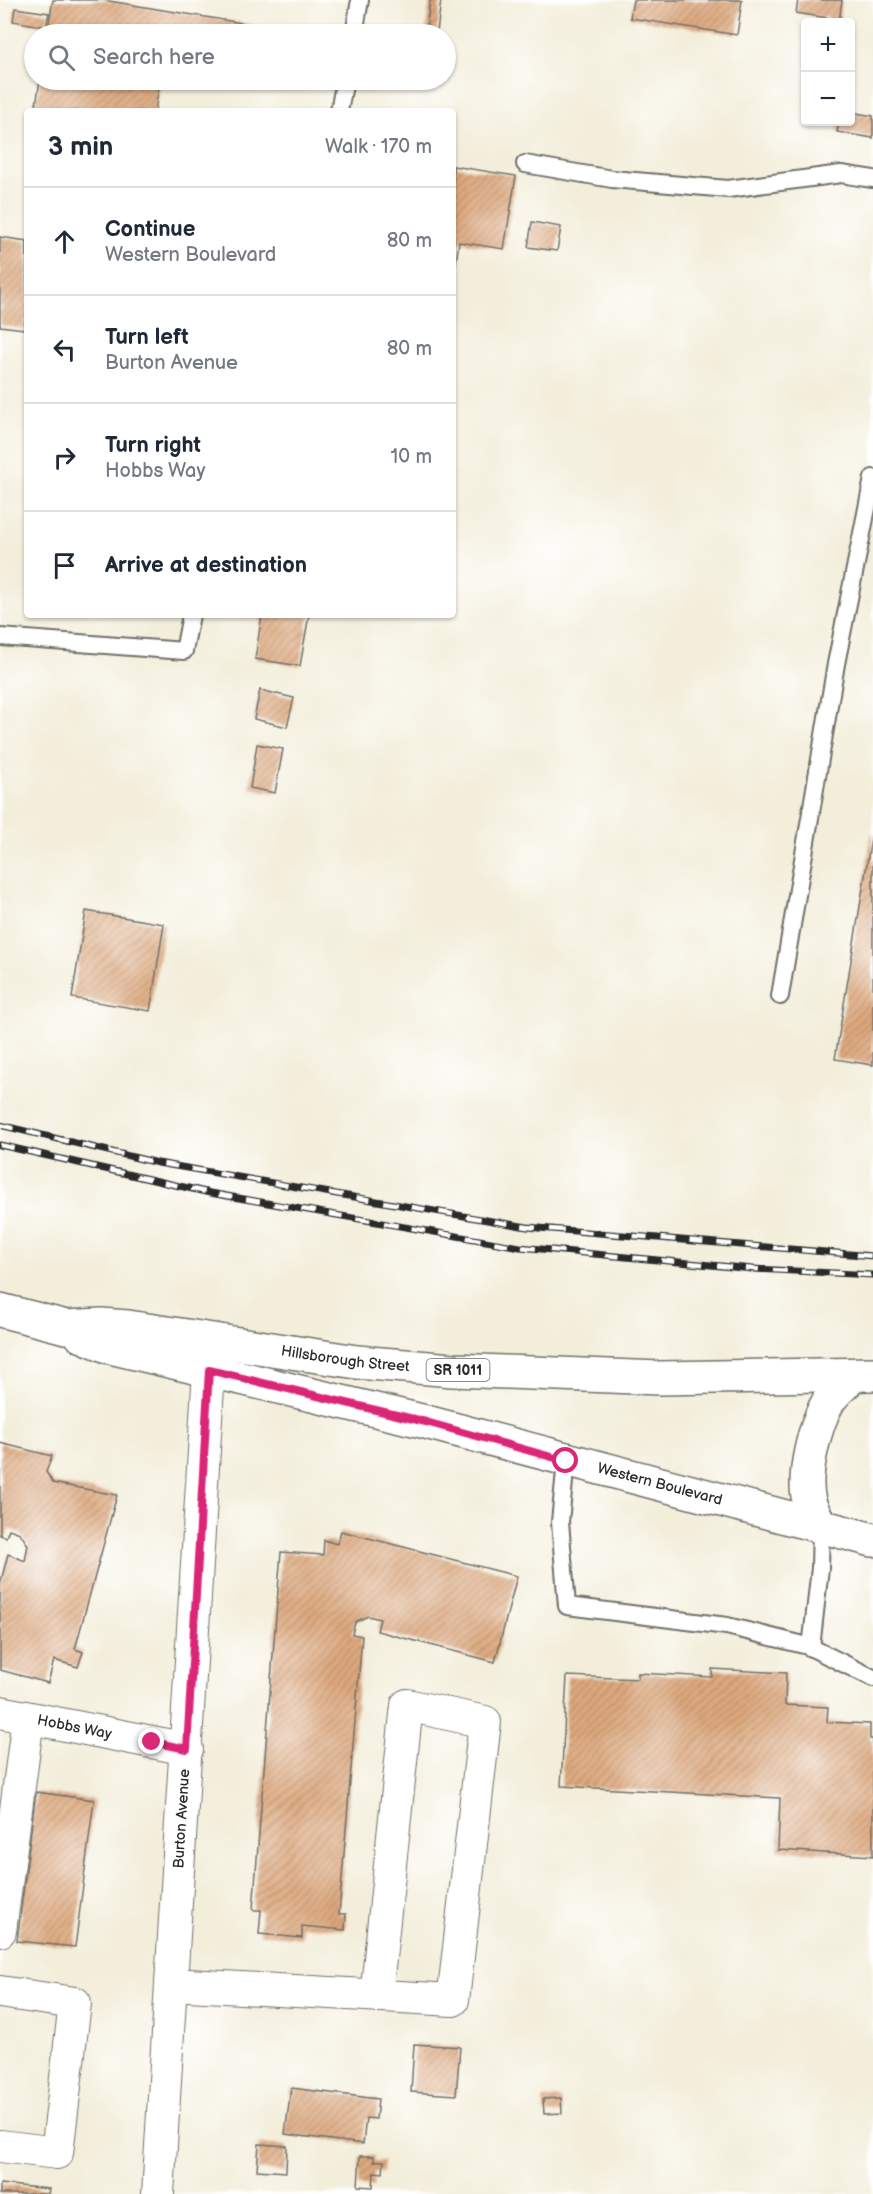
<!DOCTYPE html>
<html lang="en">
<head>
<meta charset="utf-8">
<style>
	body { margin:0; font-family:"Balsamiq Sans",sans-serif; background:#f6f6f7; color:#1f2937 }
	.controls { position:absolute; right:18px; top:18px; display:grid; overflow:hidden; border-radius:6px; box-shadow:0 2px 4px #0004 }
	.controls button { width:54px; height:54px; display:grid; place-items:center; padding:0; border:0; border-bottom:2px solid #e0e1e3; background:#fff; color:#1f2937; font:30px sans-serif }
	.stop { position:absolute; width:18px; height:18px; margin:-14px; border:4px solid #db2777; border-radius:50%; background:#fff }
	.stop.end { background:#db2777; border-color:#fff; box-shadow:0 2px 6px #0008 }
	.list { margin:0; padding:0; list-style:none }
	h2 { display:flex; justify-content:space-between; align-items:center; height:78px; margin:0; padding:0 24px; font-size:26px }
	h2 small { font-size:20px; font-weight:400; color:#747a83 }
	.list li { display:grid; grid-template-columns:39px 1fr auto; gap:18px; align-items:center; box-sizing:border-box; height:108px; padding:0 24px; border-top:2px solid #e0e1e3 }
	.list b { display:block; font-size:22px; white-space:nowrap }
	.list p { margin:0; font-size:20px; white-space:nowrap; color:#747a83 }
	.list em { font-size:20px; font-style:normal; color:#747a83 }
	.icon { flex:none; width:33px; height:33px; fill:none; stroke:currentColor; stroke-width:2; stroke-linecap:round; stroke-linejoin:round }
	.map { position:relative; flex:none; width:873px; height:2194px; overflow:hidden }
	.search { position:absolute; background:#fff; box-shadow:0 2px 4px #0004; left:24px; top:24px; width:432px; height:66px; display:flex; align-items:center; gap:15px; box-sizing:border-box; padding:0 21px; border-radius:33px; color:#747a83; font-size:22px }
	.panel { position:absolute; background:#fff; box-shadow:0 2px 4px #0004; left:24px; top:108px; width:432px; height:510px; border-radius:6px }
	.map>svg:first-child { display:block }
	.building { fill:url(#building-hatch) }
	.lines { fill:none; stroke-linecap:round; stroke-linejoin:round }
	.lane-casing { stroke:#716f68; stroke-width:20 }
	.street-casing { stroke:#716f68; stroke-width:34 }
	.primary-casing { stroke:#716f68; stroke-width:36 }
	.lane { stroke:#fff; stroke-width:16 }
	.street { stroke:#fff; stroke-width:32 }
	.primary { stroke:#fff; stroke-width:33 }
	.rail-casing { stroke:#2b2b2b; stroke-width:7 }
	.rail { stroke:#fff; stroke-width:4.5; stroke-dasharray:14; stroke-linecap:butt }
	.route { stroke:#db2777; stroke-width:8 }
	.labels { text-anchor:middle; stroke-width:4.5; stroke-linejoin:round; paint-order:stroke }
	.shield { fill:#fff; stroke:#6b6b6b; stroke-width:1.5 }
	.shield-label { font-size:14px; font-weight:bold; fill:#2b2b2b }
	.street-label { font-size:15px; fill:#2b2b2b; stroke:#fff }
</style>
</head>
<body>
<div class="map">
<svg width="873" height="2194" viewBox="0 0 873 2194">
	<defs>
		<pattern id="building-hatch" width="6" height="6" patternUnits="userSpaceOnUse" patternTransform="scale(1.5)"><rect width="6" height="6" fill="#dea97e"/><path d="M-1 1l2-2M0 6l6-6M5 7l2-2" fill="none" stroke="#b48a67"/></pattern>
	</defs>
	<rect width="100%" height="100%" fill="#fff"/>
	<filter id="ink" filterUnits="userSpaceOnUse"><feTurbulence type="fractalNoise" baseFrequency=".0167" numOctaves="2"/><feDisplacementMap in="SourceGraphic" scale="12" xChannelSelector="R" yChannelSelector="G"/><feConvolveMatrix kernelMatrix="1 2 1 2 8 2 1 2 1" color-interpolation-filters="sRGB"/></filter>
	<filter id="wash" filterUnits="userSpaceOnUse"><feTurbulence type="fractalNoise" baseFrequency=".008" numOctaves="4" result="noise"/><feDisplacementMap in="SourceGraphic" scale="24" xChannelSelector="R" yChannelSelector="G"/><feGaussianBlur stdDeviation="1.35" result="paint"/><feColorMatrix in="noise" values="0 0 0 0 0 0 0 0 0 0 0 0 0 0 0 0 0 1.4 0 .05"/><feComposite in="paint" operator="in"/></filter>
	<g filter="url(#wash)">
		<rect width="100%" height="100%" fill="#f3eeda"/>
		<g id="blocks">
			<g class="building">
				<path d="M53,0H103L254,25L252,34H47Z"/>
				<path d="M430,0H441L437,32L426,30Z"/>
				<path d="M633,0H742L737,35L630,18Z"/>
				<path d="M798,0H842L839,22H828V18L796,13Z"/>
				<path d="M15,8L49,13L46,27L13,21Z"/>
				<path d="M40,80H160L155,111H35Z"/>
				<path d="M850,112L873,116V138L837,132L839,122H850Z"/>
				<path d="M453,166L516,176L504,249L459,242L454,276Z"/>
				<path d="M532,222L561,227L557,251L528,247Z"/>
				<path d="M0,237L27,241V307L24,329L0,326Z"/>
				<path d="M262,615H309L300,666L255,659Z"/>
				<path d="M260,690L294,698L287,727L254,719Z"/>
				<path d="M257,744L283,749L275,793L250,788Z"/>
				<path d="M872,833H873V1065L835,1059Z"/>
				<path d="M86,911L164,924L150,1011L72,998Z"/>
				<path d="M0,1443L52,1456L46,1472L53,1483L117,1495L75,1649L83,1652L78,1667L54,1660L48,1683L0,1670V1585L8,1554L25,1561L28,1545L20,1533L9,1529L6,1537L0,1535Z"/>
				<path d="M341,1531L517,1576L495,1662L377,1631L380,1619L368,1616L355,1622L352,1634L362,1636L339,1914H346L345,1930L302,1926V1938L259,1934L261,1910H253L281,1552L323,1555L324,1540L337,1544Z"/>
				<path d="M712,1669L786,1673L785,1705L828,1707L827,1722L870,1724V1739H873V1856L778,1850L780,1798L561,1786L567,1676L638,1679V1673L712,1677Z"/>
				<path d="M36,1792L94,1800L75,1947L17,1941Z"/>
				<path d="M414,2044L460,2047L456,2095L411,2092Z"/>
				<path d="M291,2088L378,2099L376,2119L366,2118L363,2144L285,2134Z"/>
				<path d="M561,2098L562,2113L544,2114L543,2099Z"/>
				<path d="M259,2144L287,2146L286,2172L257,2170Z"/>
				<path d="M360,2156H374V2161H384L383,2173L374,2172L373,2187L358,2186Z"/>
				<path d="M0,2184L49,2189L48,2194H0Z"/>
			</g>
		</g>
	</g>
	<g filter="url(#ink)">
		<use href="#blocks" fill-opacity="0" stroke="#716f68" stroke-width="1.5"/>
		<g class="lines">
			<defs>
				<g id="lane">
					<path d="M354,34L360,0"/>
					<path d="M339,111L345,80"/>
					<path d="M525,164L612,179L728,189L841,174L873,179"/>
					<path d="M0,637L184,651L191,615"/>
					<path d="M780,996L836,664L873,478"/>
					<path d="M566,1461L560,1522L567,1606L727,1626L808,1646L873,1678"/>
					<path d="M811,1648L820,1568L821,1526"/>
				</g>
				<g id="street">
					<path id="s1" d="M0,1712L187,1749"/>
					<path d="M0,1931L28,1718"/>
					<path d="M171,1984L453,2000L485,1722L407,1705L376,1996"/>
					<path d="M0,1992L75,2003L57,2153L0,2146"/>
					<path id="s2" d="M158,2194L209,1370"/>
				</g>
				<g id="primary">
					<path id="s3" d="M0,1310L66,1327L101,1325L128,1327L357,1362L453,1370L660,1378L873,1374"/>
					<path id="s4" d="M81,1335L110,1347L426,1422L873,1540"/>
					<path d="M821,1526C817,1518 811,1510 809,1501C802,1475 815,1425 828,1402C834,1392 845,1384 853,1375"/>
				</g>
			</defs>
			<use href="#lane" class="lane-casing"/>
			<use href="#street" class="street-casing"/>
			<use href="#primary" class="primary-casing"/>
			<use href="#lane" class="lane"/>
			<use href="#street" class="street"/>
			<use href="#primary" class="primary"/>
			<defs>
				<g id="rail">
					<path d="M0,1125L158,1163L527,1227L873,1256"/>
					<path d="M0,1145L210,1193L520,1247L753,1269L873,1275"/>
				</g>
			</defs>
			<use href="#rail" class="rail-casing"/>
			<use href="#rail" class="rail"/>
		</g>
	</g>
	<g class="lines" filter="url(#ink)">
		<path class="route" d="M152,1742L187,1749L209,1370L426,1422L566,1461"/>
	</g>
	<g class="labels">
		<rect class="shield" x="426.5" y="1359" width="63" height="22" rx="4.5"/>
		<g class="shield-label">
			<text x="458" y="1375">SR 1011</text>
		</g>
		<g class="street-label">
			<text dy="5" stroke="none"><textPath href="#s3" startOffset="350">Hillsborough Street</textPath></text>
			<text dy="5" stroke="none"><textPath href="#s4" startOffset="598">Western Boulevard</textPath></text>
			<text dy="5" stroke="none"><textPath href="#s1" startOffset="76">Hobbs Way</textPath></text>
			<text dy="5" stroke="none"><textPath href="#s2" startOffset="376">Burton Avenue</textPath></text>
		</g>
	</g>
</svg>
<div class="controls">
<button>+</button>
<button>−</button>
</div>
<div class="stop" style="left:566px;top:1461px"></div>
<div class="stop end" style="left:152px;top:1742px"></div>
<div class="search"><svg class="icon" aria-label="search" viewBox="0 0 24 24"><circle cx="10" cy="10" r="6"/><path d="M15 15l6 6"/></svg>Search here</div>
<section class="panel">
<h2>3 min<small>Walk · 170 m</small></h2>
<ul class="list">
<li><svg class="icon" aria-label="ahead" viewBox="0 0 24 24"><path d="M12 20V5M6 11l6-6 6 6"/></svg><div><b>Continue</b><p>Western Boulevard</p></div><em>80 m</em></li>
<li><svg class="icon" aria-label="left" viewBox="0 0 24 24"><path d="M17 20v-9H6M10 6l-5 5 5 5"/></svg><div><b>Turn left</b><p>Burton Avenue</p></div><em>80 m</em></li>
<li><svg class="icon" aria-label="right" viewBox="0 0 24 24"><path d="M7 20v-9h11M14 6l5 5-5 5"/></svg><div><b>Turn right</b><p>Hobbs Way</p></div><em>10 m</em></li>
<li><svg class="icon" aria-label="arrive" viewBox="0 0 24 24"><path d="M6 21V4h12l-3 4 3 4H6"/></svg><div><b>Arrive at destination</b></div></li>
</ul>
</section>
</div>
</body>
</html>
